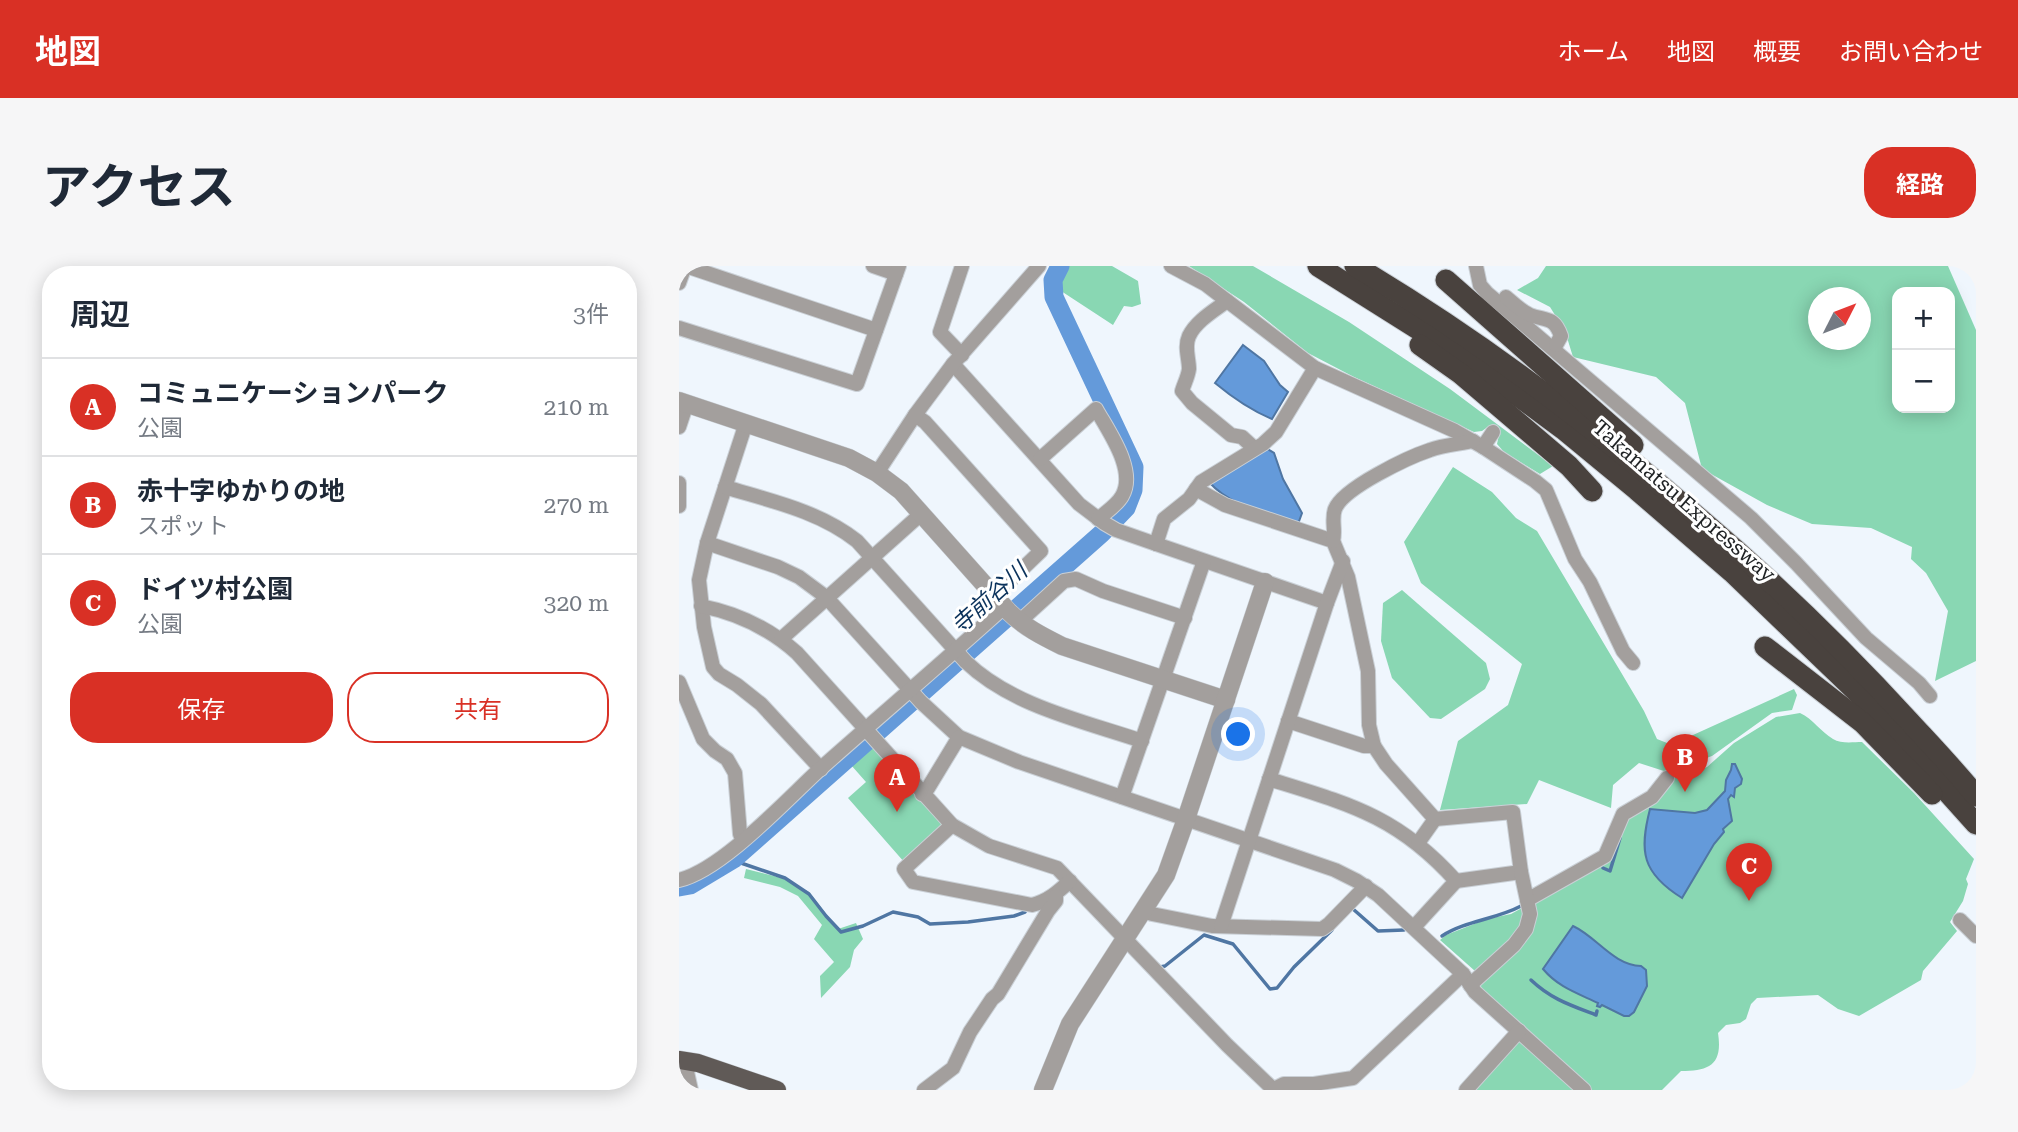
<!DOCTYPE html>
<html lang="ja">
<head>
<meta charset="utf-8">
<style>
	body { margin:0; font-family:"Roboto Serif","Noto Sans JP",serif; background:#f6f6f7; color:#1f2937 }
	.controls { position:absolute; right:21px; top:21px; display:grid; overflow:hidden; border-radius:14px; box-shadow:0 4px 18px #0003 }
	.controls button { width:63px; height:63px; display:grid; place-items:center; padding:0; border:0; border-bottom:2px solid #e0e1e3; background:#fff; color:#1f2937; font:35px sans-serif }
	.compass { position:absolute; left:1129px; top:21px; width:63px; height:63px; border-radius:50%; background:#fff; box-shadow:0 4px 18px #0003; rotate:48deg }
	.you { position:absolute; left:560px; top:469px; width:24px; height:24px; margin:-18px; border:5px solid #fff; border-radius:50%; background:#1a73e8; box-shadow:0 0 0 10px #1a73e833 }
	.badge { display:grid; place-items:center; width:46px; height:46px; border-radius:50%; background:#d93025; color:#fff; font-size:23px; font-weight:700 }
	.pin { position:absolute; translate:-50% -58px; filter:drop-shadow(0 2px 4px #0008) }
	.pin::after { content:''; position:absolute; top:37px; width:24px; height:21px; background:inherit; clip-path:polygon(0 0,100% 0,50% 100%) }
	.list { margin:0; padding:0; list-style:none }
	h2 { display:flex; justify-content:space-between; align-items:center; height:91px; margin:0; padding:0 28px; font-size:30px }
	h2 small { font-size:23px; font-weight:400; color:#747a83 }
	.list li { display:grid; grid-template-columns:46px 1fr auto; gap:21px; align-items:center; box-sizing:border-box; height:98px; padding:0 28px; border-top:2px solid #e0e1e3 }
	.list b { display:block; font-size:26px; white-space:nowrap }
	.list p { margin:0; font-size:23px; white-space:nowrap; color:#747a83 }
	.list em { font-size:23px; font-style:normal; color:#747a83 }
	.actions { display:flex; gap:14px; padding:21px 28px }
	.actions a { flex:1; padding:16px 0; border:2px solid #d93025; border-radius:28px; text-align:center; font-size:24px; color:#d93025 }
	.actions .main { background:#d93025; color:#fff }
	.map { position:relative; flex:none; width:1297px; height:824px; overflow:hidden; border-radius:28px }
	header { display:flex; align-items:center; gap:42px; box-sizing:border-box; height:98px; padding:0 35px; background:#d93025; color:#fff }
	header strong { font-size:33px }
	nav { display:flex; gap:38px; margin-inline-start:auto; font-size:24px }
	.intro { display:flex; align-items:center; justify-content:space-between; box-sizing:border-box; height:168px; padding:0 42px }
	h1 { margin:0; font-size:49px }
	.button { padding:18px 32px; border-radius:28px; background:#d93025; color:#fff; font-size:24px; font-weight:700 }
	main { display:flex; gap:42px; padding:0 42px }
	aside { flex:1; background:#fff; border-radius:28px; box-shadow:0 4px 18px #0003 }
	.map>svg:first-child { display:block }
	.green { fill:#89d7b3; fill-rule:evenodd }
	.water { fill:#649ada; stroke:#4f76a3; stroke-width:2 }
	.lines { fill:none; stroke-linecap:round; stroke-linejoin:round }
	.stream { stroke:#4f76a3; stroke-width:3.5 }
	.river { stroke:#649ada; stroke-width:19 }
	.minor-casing { stroke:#cad0d6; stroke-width:16 }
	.tertiary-casing { stroke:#cad0d6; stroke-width:19 }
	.primary-casing { stroke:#cad0d6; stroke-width:19 }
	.motorway-casing { stroke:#cad0d6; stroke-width:23 }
	.minor { stroke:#a39f9d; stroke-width:14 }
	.tertiary { stroke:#a39f9d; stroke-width:18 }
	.primary { stroke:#605a57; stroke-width:18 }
	.motorway { stroke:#49423e; stroke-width:21 }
	.labels { text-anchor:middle; stroke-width:6; stroke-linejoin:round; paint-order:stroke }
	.street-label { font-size:21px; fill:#1f2224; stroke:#fff }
	.water-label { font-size:23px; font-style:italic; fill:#0b325b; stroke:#fff }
</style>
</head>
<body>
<header>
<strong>地図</strong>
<nav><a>ホーム</a><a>地図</a><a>概要</a><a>お問い合わせ</a></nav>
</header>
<div class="intro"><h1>アクセス</h1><a class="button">経路</a></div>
<main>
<aside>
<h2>周辺<small>3件</small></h2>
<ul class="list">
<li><span class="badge">A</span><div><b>コミュニケーションパーク</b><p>公園</p></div><em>210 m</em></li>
<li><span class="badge">B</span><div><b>赤十字ゆかりの地</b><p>スポット</p></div><em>270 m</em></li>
<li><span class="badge">C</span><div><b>ドイツ村公園</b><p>公園</p></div><em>320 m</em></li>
</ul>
<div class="actions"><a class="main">保存</a><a>共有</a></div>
</aside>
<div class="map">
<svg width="1297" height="824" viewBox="0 0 1297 824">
	<rect width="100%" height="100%" fill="#eff6fd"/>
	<g class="green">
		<path d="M387,0H433L459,15L462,38L453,41L445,40L434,59L379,23L380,10Z"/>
		<path d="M510,0H574L670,56L771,123L874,200L861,208L825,186L818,178L820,169L810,160L803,165L795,166L675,111L629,87L565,36Z"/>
		<path d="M867,0H1269L1297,64V395L1256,415L1269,345L1247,307L1232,293L1233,281L1192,262L1133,258L1088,239L1023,203L1006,137L977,111L894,91L886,65L871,41L838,24L859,12ZM1218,26H1271V142H1218ZM1140,32H1182V74H1140Z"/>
		<path d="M774,201L813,226L837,252L858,265L965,445L978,473L988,477L1003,474L1115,423L1118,429L1113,444L1093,447L1033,490L988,506L960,497L934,519L932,542L860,514L848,538L761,544L779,475L829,439L843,398L742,317L725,276Z"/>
		<path d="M723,324L807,397L811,413L806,423L762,453L751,452L713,412L702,375L704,337Z"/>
		<path d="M1121,447C1134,453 1142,466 1154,473C1162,478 1174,476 1183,476L1235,527L1295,593L1287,613L1289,618L1284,635L1271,656L1278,665L1244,705L1242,714L1180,750L1159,743L1139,729L1078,732L1072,738L1067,753L1061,757L1047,759L1039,767C1044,799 1030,805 1002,805L983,824H797L848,764L805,728L796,705L761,674L767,669L808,653L832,648L927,596L946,552L1000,507H1014L1028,501L1055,477L1097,451Z"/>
		<path d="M194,479L267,559L226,597L169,532L187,516L172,499Z"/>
		<path d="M67,603L103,612L130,626L159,663L177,657L184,673L175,684L171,701L142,732L141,710L155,696L135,673L143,659L119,630L101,621L65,612Z"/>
	</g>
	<g class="water">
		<path d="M564,79L585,95L601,119L609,126L593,153C571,144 554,132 536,117Z"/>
		<path d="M587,182L595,187L604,213L623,247L619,258C588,247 552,241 530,216Z"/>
		<path d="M1053,498H1056L1063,513L1062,518L1056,522L1055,531L1052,529L1049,533L1053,555L1044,563L1045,566L1035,578L1003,632C963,607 960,586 971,543L1016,547L1028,544L1046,525L1047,514L1052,504Z"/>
		<path d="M894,660C918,671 934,699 962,700L967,704L968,720L955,746L950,750H945L923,739L921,741L918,740L919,737C898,727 879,721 864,703Z"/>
	</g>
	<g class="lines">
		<g class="stream">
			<path d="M56,592L59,596L106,612L130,628L147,650L162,666L184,660L214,646L239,651L251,658L289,656L335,650L346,646"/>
			<path d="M924,602L931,605L941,572"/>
			<path d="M674,643L699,665L725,664"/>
			<path d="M763,670C786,655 818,653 842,640"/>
			<path d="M479,699L481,701L486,700L525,669L554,678L591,723L598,722L615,701L653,664"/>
			<path d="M852,714C872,733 891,739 917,749L918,745"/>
		</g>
		<path class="river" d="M0,621L11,619L56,592L422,268L447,242L454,224L455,201L375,31L374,14L381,0"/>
		<defs>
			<g id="minor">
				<path d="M7,0L197,64"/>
				<path d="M194,0L217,8"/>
				<path d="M283,0L261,66L283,89"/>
				<path d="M492,0L526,18L636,102L776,165L804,181L856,215L867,224L896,293L911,316L944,385L954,397"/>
				<path d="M797,0L801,19L808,27L1072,252L1117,297L1187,372L1240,417L1251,430"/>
				<path d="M0,17L6,0"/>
				<path d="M827,31C834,37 842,45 851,49C867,55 875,50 882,70L877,79"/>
				<path d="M548,35C536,44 517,55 510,70C505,81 510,92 510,103C509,111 505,118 503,125L513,137L552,169L563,171L575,182"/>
				<path d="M0,62L178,118L220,0"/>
				<path d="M274,98L400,238L425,257L437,264L477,278L648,337"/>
				<path d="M236,149L246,156L362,285L315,330"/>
				<path d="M67,157L28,277L20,314L25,361L34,401L40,408L58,419L82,438L142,503"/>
				<path d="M0,161L8,137"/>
				<path d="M804,181L814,166"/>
				<path d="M361,193L417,143C429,165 458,204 443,230C438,239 427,246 419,253"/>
				<path d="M198,207L236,149L274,98L360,0"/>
				<path d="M0,217V240"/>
				<path d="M46,221C92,235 140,245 178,275L287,396C333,440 404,455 463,475"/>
				<path d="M517,223L546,239L654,275L669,311L689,405L690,459L695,480"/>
				<path d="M654,275C657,265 652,253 656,243C664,222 730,191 751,184C764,179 780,178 794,175"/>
				<path d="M28,277L99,301L120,311L147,331L242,436L280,471L340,496L656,604L678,615L699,629L784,708L796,726L905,824"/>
				<path d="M477,278L485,253L510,233L522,216L584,178L597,166L636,102"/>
				<path d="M22,340C58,347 91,363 118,387L273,559L310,580L378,602L548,779L595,824"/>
				<path d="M340,356L385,315L397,313L424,325L506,352"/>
				<path d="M102,373L242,248"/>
				<path d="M0,416L24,473L36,485L48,493L56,507L61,568L64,574"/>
				<path d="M609,455L685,480H695L707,498L756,553L834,546L842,606L777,615"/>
				<path d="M590,513C670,538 719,550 777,615L735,661"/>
				<path d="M243,528L249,522L280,471"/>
				<path d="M443,531L525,295"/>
				<path d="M273,559L225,603L234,616L353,639C369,635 379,626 391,615"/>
				<path d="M739,577L756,553"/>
				<path d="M0,614C43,604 107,534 141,503C202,449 264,396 325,341"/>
				<path d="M848,634L926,590L944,548L973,531L988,512"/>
				<path d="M465,644L473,648L533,660L643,663L650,658L687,620"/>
				<path d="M1281,654L1297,670"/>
				<path d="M542,660L648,337L664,295"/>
				<path d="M791,719L835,679L847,663L851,648L842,606"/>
				<path d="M12,796L8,806L12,824"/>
				<path d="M595,823L605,818H635L674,812L784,708"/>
				<path d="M245,824L274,802L291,766L313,733L319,728L369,645L377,635V630"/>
				<path d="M787,824L840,765"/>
			</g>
			<g id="tertiary">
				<path d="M0,135L170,192L198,207L222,225L329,345C345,361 363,370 383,380L547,434"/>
				<path d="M364,824L391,758L487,609L507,553L586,316"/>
			</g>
			<path id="primary" d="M0,794L19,797L98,824"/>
			<g id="motorway">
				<path d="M639,0L801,102L884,163L958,224L1053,306L1183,431L1297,558"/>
				<path d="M676,0C799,73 913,159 1021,253C1095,316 1164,383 1230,455C1253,480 1276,504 1297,530"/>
				<path d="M767,14L954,179"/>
				<path d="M741,79L782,108L890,200L913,225"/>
				<path d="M1086,381L1184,457L1253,528"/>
			</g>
		</defs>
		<use href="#minor" class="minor-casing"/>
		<use href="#tertiary" class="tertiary-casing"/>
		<use href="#primary" class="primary-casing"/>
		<use href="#motorway" class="motorway-casing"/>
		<use href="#minor" class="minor"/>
		<use href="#tertiary" class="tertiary"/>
		<use href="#primary" class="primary"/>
		<use href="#motorway" class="motorway"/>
	</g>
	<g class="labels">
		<g class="street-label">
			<text transform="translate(1005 235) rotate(41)" y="7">Takamatsu Expressway</text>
		</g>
		<g class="water-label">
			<text transform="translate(310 332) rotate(-42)" y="8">寺前谷川</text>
		</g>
	</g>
</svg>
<div class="controls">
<button>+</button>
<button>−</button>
</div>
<svg class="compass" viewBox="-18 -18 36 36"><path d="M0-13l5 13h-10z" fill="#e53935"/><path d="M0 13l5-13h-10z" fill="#747a83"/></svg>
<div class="you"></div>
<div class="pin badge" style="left:218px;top:546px">A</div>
<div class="pin badge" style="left:1006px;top:526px">B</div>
<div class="pin badge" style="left:1070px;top:635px">C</div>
</div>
</main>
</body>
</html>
